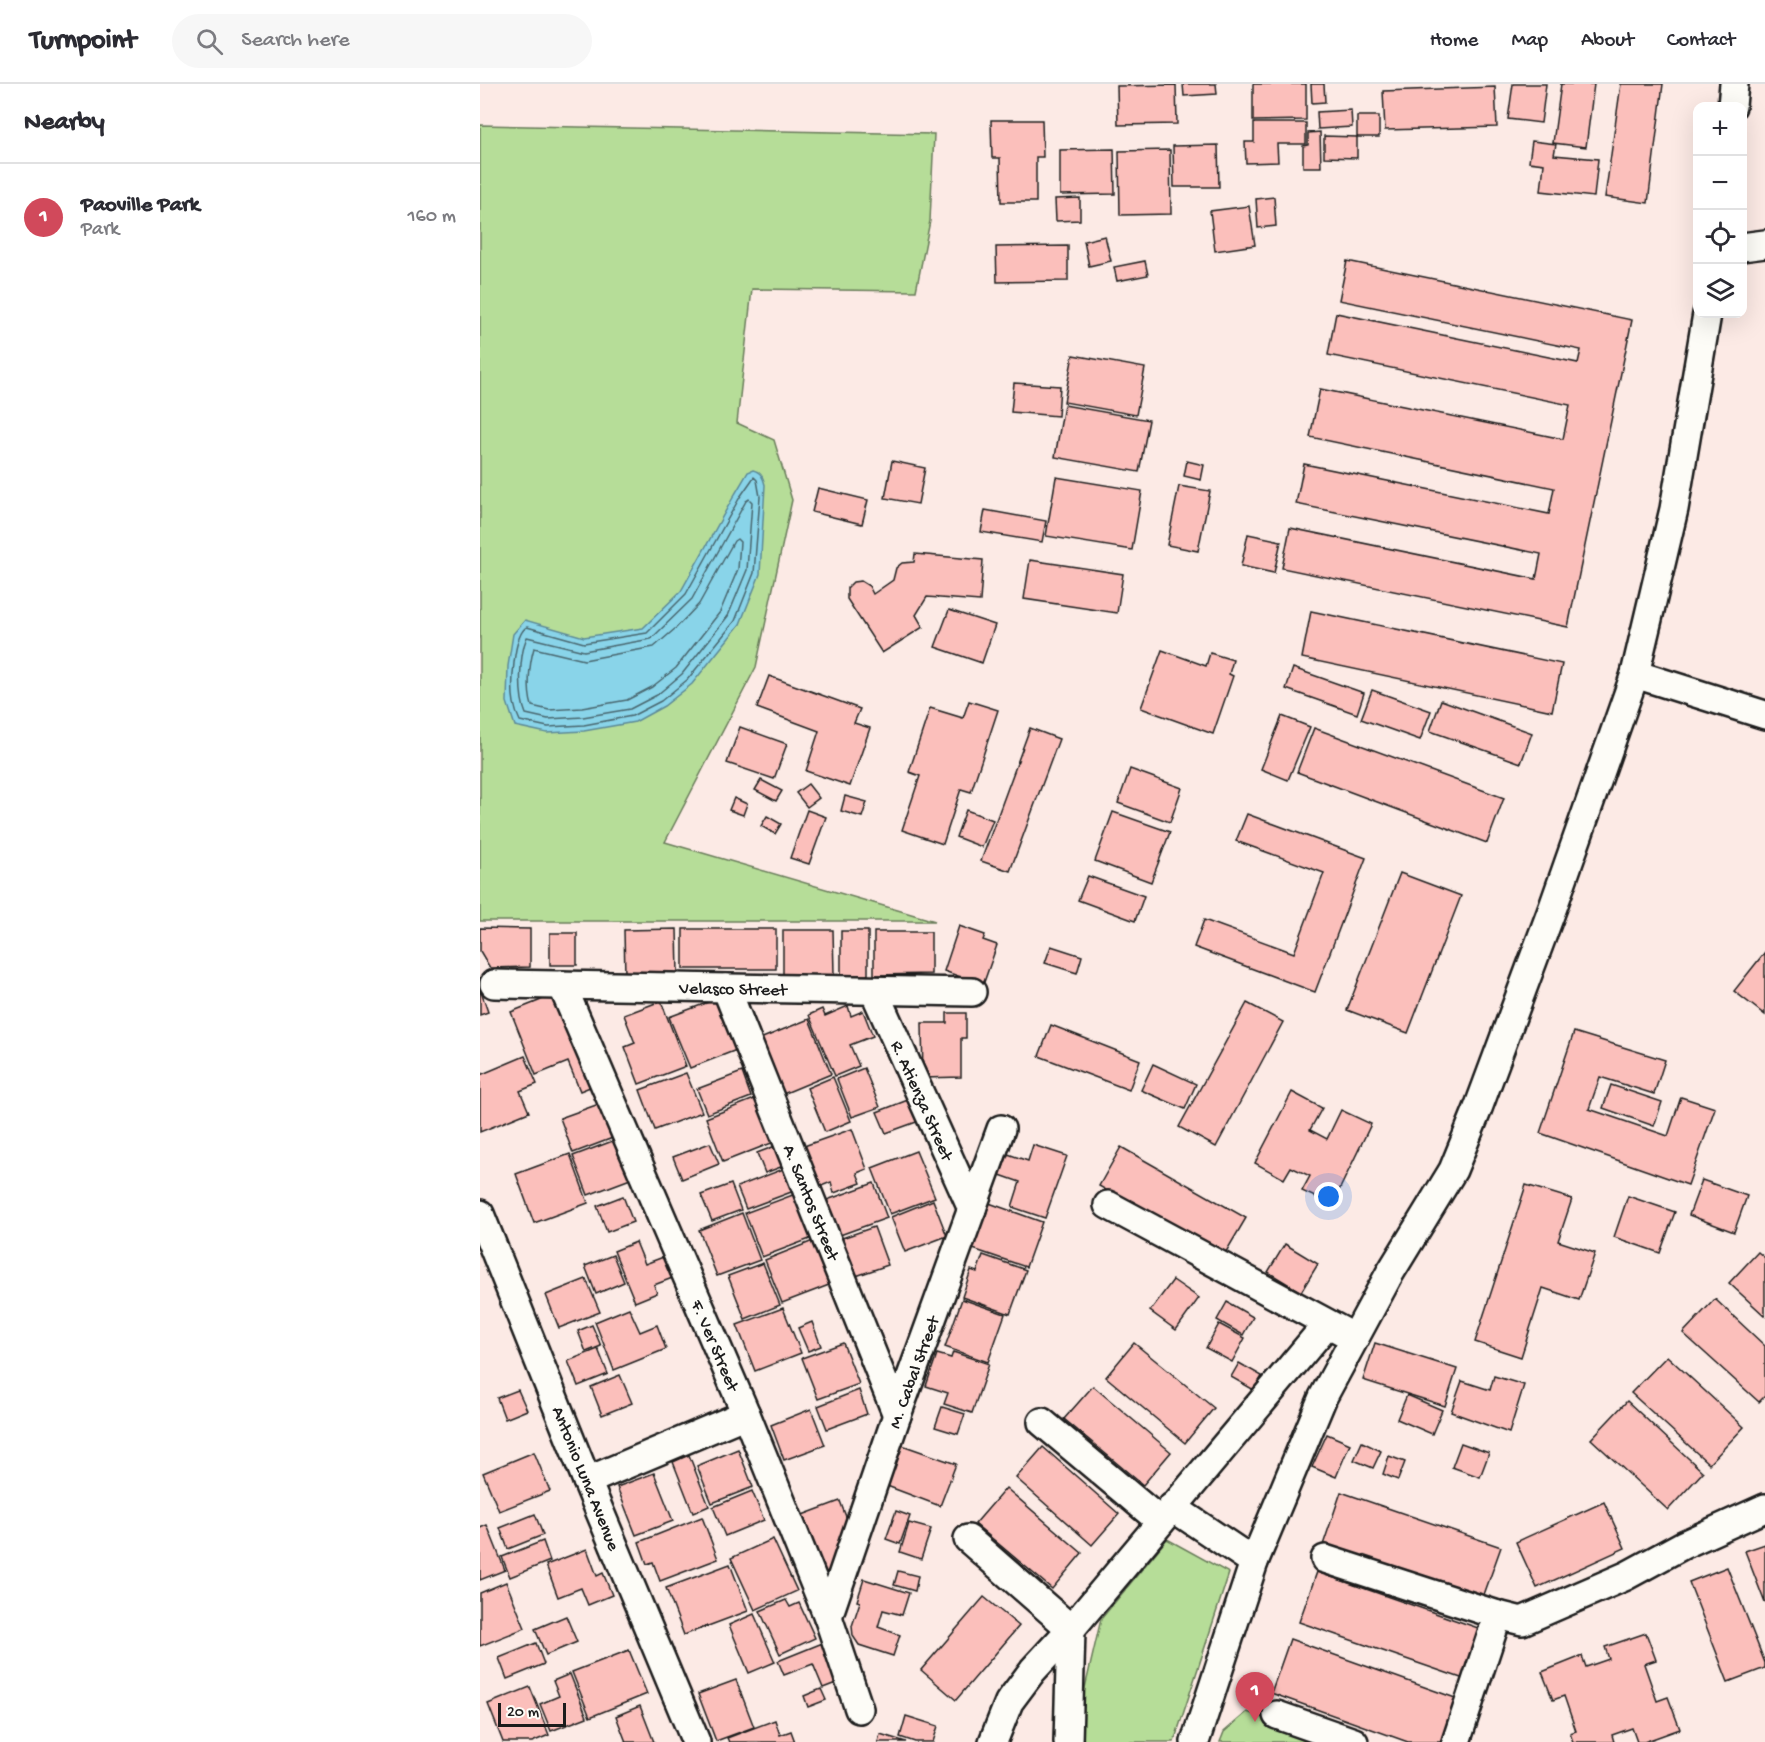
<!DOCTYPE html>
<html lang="en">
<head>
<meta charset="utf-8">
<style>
	body { margin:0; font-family:"Gochi Hand",sans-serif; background:#f7f7f7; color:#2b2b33 }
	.controls { position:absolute; right:18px; top:18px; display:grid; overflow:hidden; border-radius:12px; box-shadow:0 6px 24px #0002 }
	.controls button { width:54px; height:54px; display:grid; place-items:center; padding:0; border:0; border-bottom:2px solid #e1e1e2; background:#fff; color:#2b2b33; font:30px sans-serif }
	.scale { position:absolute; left:18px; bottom:15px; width:68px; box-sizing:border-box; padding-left:6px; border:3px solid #1c1c1c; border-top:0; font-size:16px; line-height:21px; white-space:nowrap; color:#1c1c1c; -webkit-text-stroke:4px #fdfcf7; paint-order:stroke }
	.you { position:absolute; left:849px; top:1113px; width:21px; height:21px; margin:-15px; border:4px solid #fff; border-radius:50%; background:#1a73e8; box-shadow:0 0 0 9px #1a73e833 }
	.badge { display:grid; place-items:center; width:39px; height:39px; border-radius:50%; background:#d1495b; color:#fff; font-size:20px; font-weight:700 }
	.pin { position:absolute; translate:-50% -50px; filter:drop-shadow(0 2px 3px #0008) }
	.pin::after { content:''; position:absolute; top:32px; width:21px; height:18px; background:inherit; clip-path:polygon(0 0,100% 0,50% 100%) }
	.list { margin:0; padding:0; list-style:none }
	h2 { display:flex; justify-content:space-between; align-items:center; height:78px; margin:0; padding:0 24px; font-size:26px }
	h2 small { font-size:20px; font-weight:400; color:#7c7c81 }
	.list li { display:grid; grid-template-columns:39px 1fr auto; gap:18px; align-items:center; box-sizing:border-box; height:108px; padding:0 24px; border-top:2px solid #e1e1e2 }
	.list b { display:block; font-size:22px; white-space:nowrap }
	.list p { margin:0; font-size:20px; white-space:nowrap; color:#7c7c81 }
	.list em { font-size:20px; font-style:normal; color:#7c7c81 }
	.icon { flex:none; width:33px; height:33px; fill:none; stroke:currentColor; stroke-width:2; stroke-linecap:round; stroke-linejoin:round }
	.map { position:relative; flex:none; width:1285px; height:1658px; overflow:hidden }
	header { display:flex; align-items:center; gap:36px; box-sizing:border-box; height:84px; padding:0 30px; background:#fff; border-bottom:2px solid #e1e1e2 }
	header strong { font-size:28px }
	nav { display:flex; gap:33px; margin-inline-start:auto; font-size:21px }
	.search { width:420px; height:54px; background:#f7f7f7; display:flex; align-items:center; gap:15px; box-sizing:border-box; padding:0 21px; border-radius:33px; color:#7c7c81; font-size:22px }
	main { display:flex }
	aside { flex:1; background:#fff }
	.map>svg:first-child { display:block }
	.green { fill:#b6dd98; stroke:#697c5a; stroke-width:1.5 }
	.water { fill:#89d4e9; stroke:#5d8a97; stroke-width:1.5 }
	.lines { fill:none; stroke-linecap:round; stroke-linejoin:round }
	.shore { stroke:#48666e; stroke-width:1.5 }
	.building { fill:#fbbfbb; stroke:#1c1c1c; stroke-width:1.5 }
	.minor-casing { stroke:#1c1c1c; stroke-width:32 }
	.minor { stroke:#fdfcf7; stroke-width:27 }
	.labels { text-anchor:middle; stroke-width:5; stroke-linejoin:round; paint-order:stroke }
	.street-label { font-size:18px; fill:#1c1c1c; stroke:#fdfcf7 }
</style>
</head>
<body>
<header>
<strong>Turnpoint</strong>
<div class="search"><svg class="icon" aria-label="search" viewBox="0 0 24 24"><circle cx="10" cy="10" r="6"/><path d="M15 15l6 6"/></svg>Search here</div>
<nav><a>Home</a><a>Map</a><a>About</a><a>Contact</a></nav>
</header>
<main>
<aside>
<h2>Nearby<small></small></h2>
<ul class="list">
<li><span class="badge">1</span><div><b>Paoville Park</b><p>Park</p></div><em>160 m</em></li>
</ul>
</aside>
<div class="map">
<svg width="1285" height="1658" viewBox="0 0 1285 1658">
	<rect width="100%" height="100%" fill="#fceae5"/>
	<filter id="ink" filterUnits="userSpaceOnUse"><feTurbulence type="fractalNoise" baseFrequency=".0167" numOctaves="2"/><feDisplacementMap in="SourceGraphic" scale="12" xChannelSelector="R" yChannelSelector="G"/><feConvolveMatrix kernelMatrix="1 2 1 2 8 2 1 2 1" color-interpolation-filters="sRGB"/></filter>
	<g filter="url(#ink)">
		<g class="green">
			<path d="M0,41L454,50L450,137L436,207L272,205L257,339L294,356L312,416L276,583L185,758L455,837H0Z"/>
			<path d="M687,1455L749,1489L694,1658H600L601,1621L621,1535Z"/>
			<path d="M767,1628L854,1658H740L744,1648Z"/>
		</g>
		<path class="water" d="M273,386C281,388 283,393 285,401L280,490L260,540L212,600L184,622L155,638L104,647L67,649L35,642L27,618L28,582L33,550L45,536L104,553L163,544L201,507L255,410L268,388Z"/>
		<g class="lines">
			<g class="shore">
				<path d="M274,393L277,396L280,413L274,489L255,537L207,596L181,617L152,632L104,641L68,643L40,637C37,631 35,625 34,619C31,603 33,550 47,543L104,559L167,549L206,510L260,413Z"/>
				<path d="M269,415L272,418L267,486L248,532L202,590L177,611L150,625L103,633L68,635L46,630C38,611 39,572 47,553L104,567L171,555L212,515L266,417Z"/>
				<path d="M257,455L260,458L258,485L240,528L196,584L172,603L147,616L102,624L69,626L52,622C47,606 49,581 54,564L104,576L174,563L196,544L219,520L254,457Z"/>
			</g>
		</g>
		<g class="building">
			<path d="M703,0H736L737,10L704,12Z"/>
			<path d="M773,0H826V36L773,37Z"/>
			<path d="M831,0H844L845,18L832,19Z"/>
			<path d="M1033,0H1066L1061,39L1028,35Z"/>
			<path d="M1081,0H1114L1106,63L1073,59Z"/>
			<path d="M1141,0H1183L1168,119L1125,113Z"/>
			<path d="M696,1L697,40L638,41L637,2Z"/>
			<path d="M1015,3L1017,43L905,46L903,7Z"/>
			<path d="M871,26L872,43L838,45L837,28Z"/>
			<rect x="877" y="32" width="22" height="21"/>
			<path d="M511,36H562L563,73H556V118H521L520,74H512Z"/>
			<path d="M774,39H826V60H797L798,78L766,79L765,58H774Z"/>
			<path d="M840,48L841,83H823V62L828,61V49Z"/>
			<path d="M844,52L877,53V74L844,73Z"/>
			<path d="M1052,57L1076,60L1074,71L1118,75L1114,113L1061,107L1064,80L1049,78Z"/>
			<path d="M738,61L739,103H694L693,62Z"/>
			<path d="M634,65L635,110L580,111V66Z"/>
			<path d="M690,66L691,130L640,131L639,67Z"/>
			<path d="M794,113L796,142L778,144L776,115Z"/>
			<path d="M600,114V136L576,137L575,115Z"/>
			<path d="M769,122L775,161L735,167L730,127Z"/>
			<path d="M625,152L631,177L609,182L604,157Z"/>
			<path d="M588,162V197L517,198L516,163Z"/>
			<path d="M665,177L668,191L637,197L634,183Z"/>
			<path d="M867,177L1152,236L1088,543L802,484L810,444L1056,495L1061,470L816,420L824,380L1069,430L1074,404L830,353L840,305L1083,355L1090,321L848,271L856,229L1098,279L1101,266L859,216Z"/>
			<path d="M593,271L665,284L656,331L584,318Z"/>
			<path d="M534,299L580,302L578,332L531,328Z"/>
			<path d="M584,321L669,336L659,388L575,373Z"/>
			<path d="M412,377L445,384L438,420L405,414Z"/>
			<path d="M707,377L724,381L721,396L704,392Z"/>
			<path d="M576,393L662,407L652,466L566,452Z"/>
			<path d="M699,402L730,407L718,467L687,461Z"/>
			<path d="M338,404L388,416L382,440L332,428Z"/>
			<path d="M505,426L566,437L562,458L501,448Z"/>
			<path d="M768,450L801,457L794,489L761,482Z"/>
			<path d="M435,470L503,476L500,517L447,513L436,531L443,543L402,569L367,515V504L373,498L381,497L389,502L393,510L413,496L416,484L422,479L434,478Z"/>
			<path d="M550,476L643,490L637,529L544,515Z"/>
			<path d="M469,526L515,541L502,579L455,563Z"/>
			<path d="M831,527L1082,580L1072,627L822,574Z"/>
			<path d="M682,566L726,582L730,569L753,576L749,590L753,592L733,650L661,624Z"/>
			<path d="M813,584L884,609L877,630L806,605Z"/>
			<path d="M289,592L380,625L374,639L390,644L370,702L326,687L339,647L277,624Z"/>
			<path d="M892,606L951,627L940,656L881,635Z"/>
			<path d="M961,616L1052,649L1041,679L950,647Z"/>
			<path d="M489,617L518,626L491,708L481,705L463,760L422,746L440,692L429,688L450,624L483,634Z"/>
			<path d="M802,632L830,643L808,696L781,685Z"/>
			<path d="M260,643L307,660L294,695L247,679Z"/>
			<path d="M550,644L579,655L530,787L501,777Z"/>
			<path d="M834,644L1024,714L1007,759L817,688Z"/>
			<path d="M650,685L702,704L690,738L638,719Z"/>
			<path d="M281,696L302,707L296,717L275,706Z"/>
			<path d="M328,700L339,714L327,723L316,709Z"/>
			<path d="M365,712L387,718L382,733L361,727Z"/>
			<path d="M254,714L267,720L263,731L249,726Z"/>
			<path d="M327,726L346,733L329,780L310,774Z"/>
			<path d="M486,726L513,736L502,763L476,753Z"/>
			<path d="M633,728L690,748L671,798L615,777Z"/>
			<path d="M767,730L886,774L835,908L714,863L724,836L814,869L844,789L756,757Z"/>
			<path d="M287,732L301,740L295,750L281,742Z"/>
			<path d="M920,789L981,812L928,949L867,926Z"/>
			<path d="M608,792L664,812L655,837L598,816Z"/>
			<path d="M479,842L505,851L503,856L517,861L503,901L464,887Z"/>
			<path d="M0,844L50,845V883L10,884L0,867Z"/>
			<path d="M197,845L198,891H145L144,846Z"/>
			<rect x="203" y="845" width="93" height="40"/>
			<path d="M303,846H353L354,891L303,892Z"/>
			<rect x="361" y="847" width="27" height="44"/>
			<path d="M394,848H451V890L394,891Z"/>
			<rect x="70" y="849" width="27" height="32"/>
			<path d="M571,862L602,872L597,889L565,879Z"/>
			<path d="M1285,868V931L1254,907Z"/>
			<path d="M0,905L8,928L0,931Z"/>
			<path d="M84,907L120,999L100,1007L88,978L56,991L31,928Z"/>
			<path d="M181,917L206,982L159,1000L145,963L155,959L144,931Z"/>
			<path d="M237,917L259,965L210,984L189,933L229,918Z"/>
			<path d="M767,919L803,938L736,1063L699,1043Z"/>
			<path d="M368,922L371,932L383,927L393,952L370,961L379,982L355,992L329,931L342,925L345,932Z"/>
			<path d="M467,929H486V954H481V993L443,994L442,939H467Z"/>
			<path d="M329,935L351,990L303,1010L280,955Z"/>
			<path d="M571,941L660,976L649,1006L559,972Z"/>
			<path d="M1094,948L1185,976L1174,1010L1120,993L1109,1025L1188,1052L1201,1013L1235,1024L1208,1101L1060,1049Z"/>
			<path d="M45,972L57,1000L40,1007L49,1028L0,1048V991Z"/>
			<path d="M673,980L716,1000L705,1025L661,1006Z"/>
			<path d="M384,984L400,1023L372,1033L357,995Z"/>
			<path d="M262,988L271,1013L227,1030L217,1005Z"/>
			<path d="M206,989L222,1028L175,1046L160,1006Z"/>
			<path d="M353,993L371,1037L345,1048L327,1004Z"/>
			<path d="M1131,1001L1182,1018L1174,1042L1123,1024Z"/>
			<path d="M812,1008L842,1024L830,1046L847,1055L861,1026L891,1040L852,1121L822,1107L830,1092L811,1083L804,1095L775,1079Z"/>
			<path d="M277,1014L294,1058L243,1078L226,1034Z"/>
			<path d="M433,1014L442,1036L406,1049L397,1028Z"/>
			<path d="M119,1020L126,1038L132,1036L138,1052L93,1069L80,1034Z"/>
			<path d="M372,1045L387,1085L377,1089L381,1099L354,1109L351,1098L339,1103L324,1062Z"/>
			<path d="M138,1055L153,1094L108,1111L93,1072Z"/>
			<path d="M230,1059L239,1080L202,1095L193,1073Z"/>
			<path d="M298,1061L306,1081L285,1089L277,1069Z"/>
			<path d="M553,1061L587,1072L565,1134L532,1123L540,1098L520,1091L528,1070L548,1077Z"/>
			<path d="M641,1063L766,1134L743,1173L619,1102Z"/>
			<path d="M436,1067L455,1113L410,1130L392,1084Z"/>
			<path d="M90,1070L108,1119L54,1139L36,1090Z"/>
			<path d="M306,1084L314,1107L266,1125L257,1103Z"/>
			<path d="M1222,1096L1267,1112L1254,1148L1209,1131Z"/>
			<path d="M394,1099L407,1134L360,1151L347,1116Z"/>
			<path d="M251,1100L261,1126L232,1137L221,1111Z"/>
			<path d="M1046,1101L1092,1115L1078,1157L1115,1169L1099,1216L1063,1204L1041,1273L995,1258Z"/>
			<path d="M318,1109L335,1153L282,1173L265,1129Z"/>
			<path d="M143,1112L153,1138L127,1148L117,1122Z"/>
			<path d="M1148,1112L1195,1128L1180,1169L1134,1153Z"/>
			<path d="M453,1116L467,1152L425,1168L411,1133Z"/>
			<path d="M509,1119L562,1138L546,1183L493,1165Z"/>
			<path d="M262,1129L280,1176L237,1192L219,1146Z"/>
			<path d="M394,1143L408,1181L376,1192L362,1154Z"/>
			<path d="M333,1157L349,1201L302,1219L285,1176Z"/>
			<path d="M156,1158L165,1180L186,1172L195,1193L174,1201L177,1209L155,1218L134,1167Z"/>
			<path d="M805,1160L838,1180L821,1208L788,1188Z"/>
			<path d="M1278,1168L1285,1174V1232L1249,1199Z"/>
			<path d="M133,1171L144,1198L116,1210L105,1182Z"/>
			<path d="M503,1171L546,1186L530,1230L482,1213L491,1186L497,1188Z"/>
			<path d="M283,1179L300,1221L265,1235L248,1192Z"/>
			<path d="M106,1195L120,1228L79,1244L66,1211Z"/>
			<path d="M693,1196L719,1214L696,1246L670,1227Z"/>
			<path d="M482,1215L525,1230L508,1278L465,1263Z"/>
			<path d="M1235,1215L1285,1262V1312L1279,1318L1203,1249Z"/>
			<path d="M747,1218L773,1233L763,1251L737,1236Z"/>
			<path d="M149,1224L160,1248L177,1241L186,1265L134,1286L115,1238Z"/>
			<path d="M303,1224L321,1269L275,1287L257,1241Z"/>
			<path d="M332,1238L341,1262L328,1267L318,1244Z"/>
			<path d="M739,1240L765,1254L752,1278L726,1264Z"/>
			<path d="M112,1241L121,1262L106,1268L98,1247Z"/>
			<path d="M363,1259L379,1300L338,1315L322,1274Z"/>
			<path d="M654,1259L734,1324L705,1359L626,1293Z"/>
			<path d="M895,1259L977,1285L965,1322L883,1296Z"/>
			<path d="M118,1265L128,1290L98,1302L88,1277Z"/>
			<path d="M473,1268L509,1280L492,1329L464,1320L468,1309L446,1302L457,1270L471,1274Z"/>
			<path d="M1187,1272L1264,1343L1229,1380L1151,1309Z"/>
			<path d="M759,1279L782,1292L774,1306L751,1293Z"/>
			<path d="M140,1291L152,1319L122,1331L111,1303Z"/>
			<path d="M1014,1292L1044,1301L1029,1349L971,1328L982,1297L1010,1306Z"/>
			<path d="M613,1302L691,1368L663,1401L584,1335Z"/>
			<path d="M38,1306L47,1326L25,1335L17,1314Z"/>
			<path d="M379,1306L387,1330L347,1345L338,1322Z"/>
			<path d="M927,1311L962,1326L952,1350L917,1335Z"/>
			<path d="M1147,1317L1223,1388L1188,1426L1111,1355Z"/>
			<path d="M462,1323L485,1330L478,1350L455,1343Z"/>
			<path d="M331,1325L345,1361L304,1376L291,1341Z"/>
			<path d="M847,1350L870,1360L856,1393L832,1383Z"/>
			<path d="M882,1358L901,1367L893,1384L874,1376Z"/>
			<path d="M981,1359L1009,1369L1000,1393L972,1383Z"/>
			<path d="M422,1361L476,1380L460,1422L407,1402Z"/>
			<path d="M563,1363L639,1430L612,1461L536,1394Z"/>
			<path d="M258,1365L273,1403L232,1419L217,1382Z"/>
			<path d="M54,1368L70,1407L19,1427L3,1389Z"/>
			<path d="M209,1371L229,1422L213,1429L193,1378Z"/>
			<path d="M909,1372L925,1378L918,1396L903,1390Z"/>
			<path d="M174,1389L193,1437L156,1451L137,1403Z"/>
			<path d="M526,1404L602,1469L572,1505L495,1440Z"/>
			<path d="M272,1407L284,1436L245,1452L233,1423Z"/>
			<path d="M861,1408L1021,1463L1001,1519L842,1464Z"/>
			<path d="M360,1417L368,1438L349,1487L339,1491L317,1433Z"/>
			<path d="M1124,1418L1145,1464L1057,1504L1036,1458Z"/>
			<path d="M416,1427L430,1432L420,1460L406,1455Z"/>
			<path d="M55,1430L63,1451L28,1465L20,1444Z"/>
			<path d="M222,1433L238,1475L180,1497L173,1478L167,1480L159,1458Z"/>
			<path d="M429,1439L451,1445L441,1475L420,1468Z"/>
			<path d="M7,1441L25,1486L0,1496V1444Z"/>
			<path d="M293,1455L317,1507L275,1526L251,1474Z"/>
			<path d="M63,1457L70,1477L30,1493L22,1473Z"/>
			<path d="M1285,1460V1519L1265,1467Z"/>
			<path d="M107,1465L117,1492L123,1489L132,1511L108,1521L101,1504L78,1513L66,1481Z"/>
			<path d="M250,1480L268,1527L204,1551L186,1504Z"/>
			<path d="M1247,1483L1285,1579V1584L1248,1598L1209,1498Z"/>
			<path d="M418,1487L438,1492L435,1507L414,1501Z"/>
			<path d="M837,1488L1001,1545L984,1595L819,1538Z"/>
			<path d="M384,1495L429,1509L422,1531L403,1526L398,1543L420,1551L413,1572L379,1561L373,1552L372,1542L380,1518L377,1517Z"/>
			<path d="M26,1498L45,1544L0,1562V1509Z"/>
			<path d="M504,1513L539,1542L476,1616L441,1586Z"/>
			<path d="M306,1516L310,1523L319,1519L335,1554L300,1570L280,1527Z"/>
			<path d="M274,1530L295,1578L269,1589L249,1541Z"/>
			<path d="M86,1532L97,1558L66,1571L55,1545Z"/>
			<path d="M1166,1549L1176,1576L1164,1580L1177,1617L1188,1613L1200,1645L1164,1658H1157L1152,1644L1132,1651L1134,1658H1093L1090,1649L1096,1647L1084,1612L1073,1616L1062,1588L1102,1572L1106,1583L1129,1575L1125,1563Z"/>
			<path d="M810,1555L978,1615L963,1658H928L791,1609Z"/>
			<path d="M345,1558L361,1597L343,1604L333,1580L304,1591L298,1577Z"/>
			<path d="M56,1559L64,1580L27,1595L19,1574Z"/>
			<path d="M149,1566L167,1610L110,1633L92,1588Z"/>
			<path d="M90,1590L107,1633L71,1647L60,1620L79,1612L73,1597Z"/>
			<path d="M256,1596L274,1643L236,1657L218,1610Z"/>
			<path d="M50,1603L69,1651L52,1658H23L8,1620Z"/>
			<path d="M341,1605L346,1616L328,1623L324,1612Z"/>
			<path d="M160,1622L174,1658H146L136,1632Z"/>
			<path d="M426,1632L458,1642L453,1658H435L420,1653Z"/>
			<path d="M295,1636L300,1651L311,1647L315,1658H249L247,1654Z"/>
			<path d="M400,1650L426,1658H398Z"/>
		</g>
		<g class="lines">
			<defs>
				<g id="minor">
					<path d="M1252,22L1254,0"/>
					<path d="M1262,163L1285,160"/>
					<path d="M1155,590L1285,631"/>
					<path d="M14,900L492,908"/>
					<path d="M82,901L266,1330L348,1533L379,1625"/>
					<path d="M246,904L417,1331"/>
					<path d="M394,907L492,1125"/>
					<path d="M628,1121L862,1247"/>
					<path d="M0,1130L107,1397L216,1658"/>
					<path d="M562,1338L680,1437"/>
					<path d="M107,1397L266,1330"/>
					<path d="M692,1423L774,1478"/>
					<path d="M488,1455L591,1545L588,1658"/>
					<path d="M845,1475L1018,1531L1042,1537L1146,1492L1203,1461L1285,1424"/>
					<path d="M348,1533L417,1331L521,1045"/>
					<path d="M797,1631L874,1658"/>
					<path d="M513,1658L529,1618L553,1586L591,1545L847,1240"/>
					<path d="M715,1658L774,1478L843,1313L910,1189L973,1086L997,1027L1073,823L1155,590L1194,425L1227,230"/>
					<path d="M976,1658L1018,1531"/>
				</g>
			</defs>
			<use href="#minor" class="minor-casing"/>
			<use href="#minor" class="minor"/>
		</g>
	</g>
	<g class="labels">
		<g class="street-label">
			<text transform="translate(253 904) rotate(1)" y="6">Velasco Street</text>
			<text transform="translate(443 1016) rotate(66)" y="6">R. Atienza Street</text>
			<text transform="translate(332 1118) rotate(68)" y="6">A. Santos Street</text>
			<text transform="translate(236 1261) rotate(67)" y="6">F. Ver Street</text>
			<text transform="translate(433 1288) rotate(-70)" y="6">M. Cabal Street</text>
			<text transform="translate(107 1394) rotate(68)" y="6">Antonio Luna Avenue</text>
		</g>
	</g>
</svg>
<div class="controls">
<button>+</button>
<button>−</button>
<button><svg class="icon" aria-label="locate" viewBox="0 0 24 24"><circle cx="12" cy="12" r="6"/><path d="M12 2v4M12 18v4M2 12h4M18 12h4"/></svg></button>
<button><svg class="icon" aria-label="layers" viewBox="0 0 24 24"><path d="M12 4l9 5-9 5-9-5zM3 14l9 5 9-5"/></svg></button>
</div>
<div class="scale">20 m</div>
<div class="you"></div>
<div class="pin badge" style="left:775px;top:1638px">1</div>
</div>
</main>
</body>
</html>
